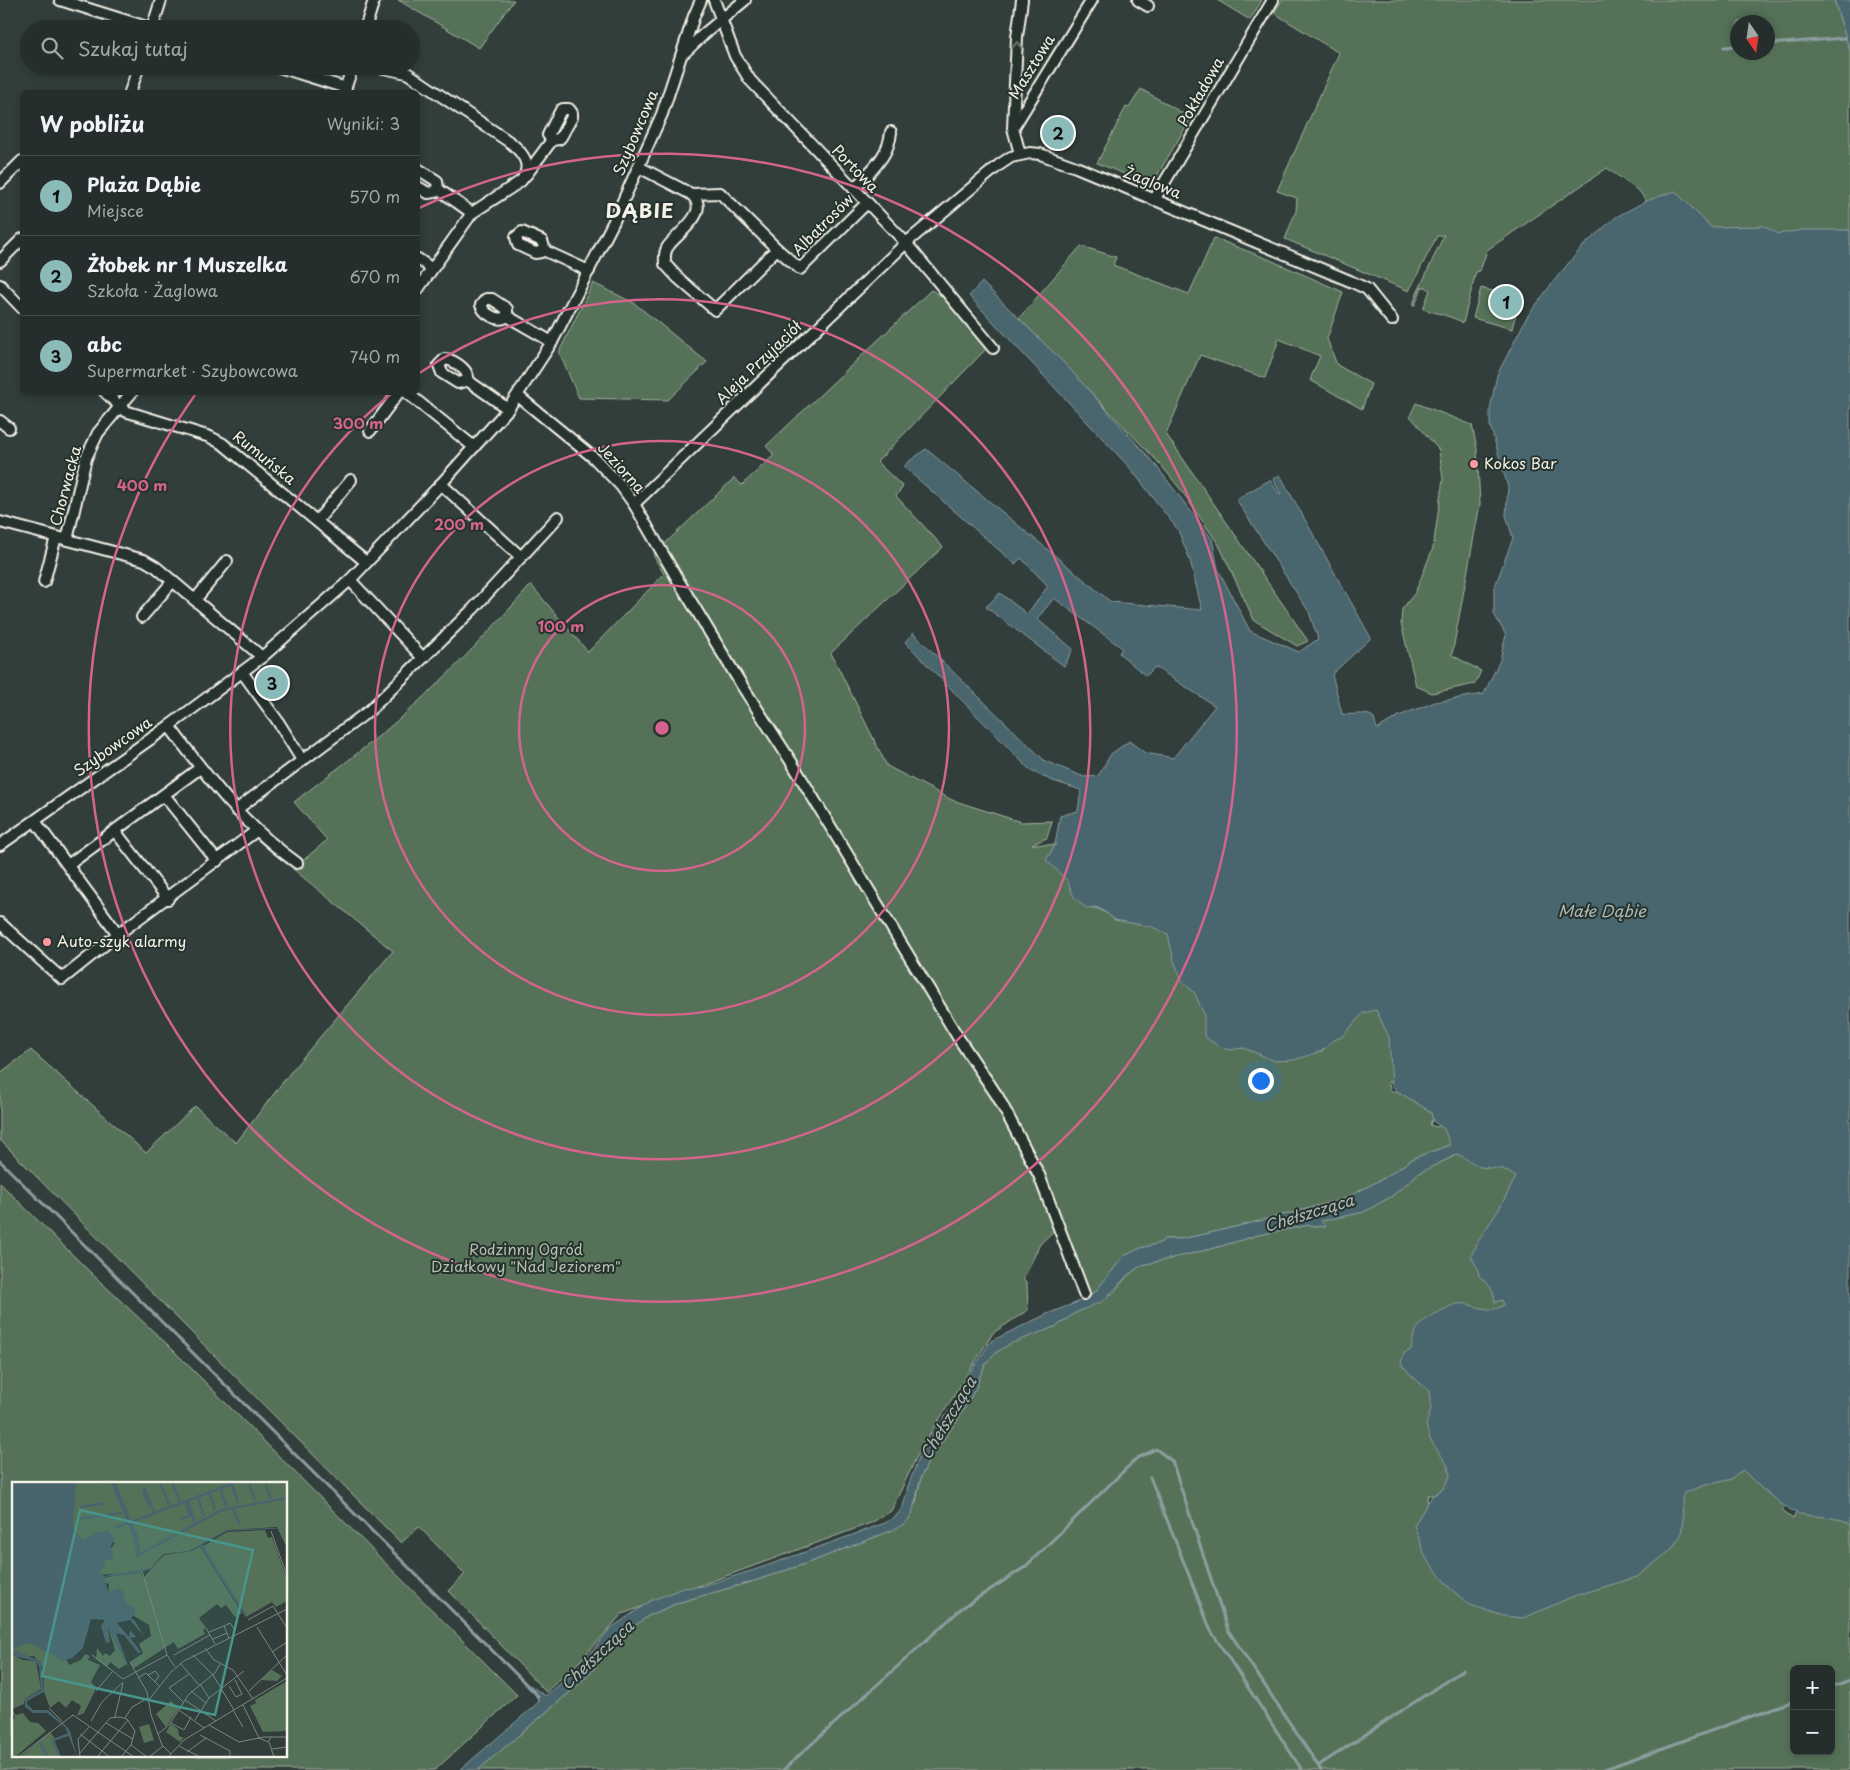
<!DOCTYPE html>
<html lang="pl">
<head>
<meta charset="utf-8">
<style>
	body { margin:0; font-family:"Playpen Sans",sans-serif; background:#2d3634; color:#f1f3f6 }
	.controls { position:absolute; right:15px; bottom:15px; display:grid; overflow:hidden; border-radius:8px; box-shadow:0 2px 8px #0003 }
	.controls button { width:45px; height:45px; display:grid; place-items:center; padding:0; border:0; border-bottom:1px solid #424a48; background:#252e2c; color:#f1f3f6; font:25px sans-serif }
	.compass { position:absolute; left:1730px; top:15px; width:45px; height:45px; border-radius:50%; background:#252e2c; box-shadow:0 2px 8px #0003; rotate:167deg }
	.you { position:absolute; left:1260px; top:1080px; width:18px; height:18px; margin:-12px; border:4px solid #fff; border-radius:50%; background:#1a73e8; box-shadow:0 0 0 8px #1a73e833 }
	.badge { display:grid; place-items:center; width:32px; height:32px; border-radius:50%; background:#8bbbb9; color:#111; font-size:16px; font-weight:700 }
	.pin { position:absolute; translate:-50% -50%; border:2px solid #fff; box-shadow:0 1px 5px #0006 }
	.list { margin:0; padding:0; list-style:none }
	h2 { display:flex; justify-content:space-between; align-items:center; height:65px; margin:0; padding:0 20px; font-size:21px }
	h2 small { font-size:16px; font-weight:400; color:#a3a8a9 }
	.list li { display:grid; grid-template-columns:32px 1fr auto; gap:15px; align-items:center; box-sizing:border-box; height:80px; padding:0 20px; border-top:1px solid #424a48 }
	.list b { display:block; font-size:19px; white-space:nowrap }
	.list p { margin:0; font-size:16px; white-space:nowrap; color:#a3a8a9 }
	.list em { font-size:16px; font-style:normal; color:#a3a8a9 }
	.icon { flex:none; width:28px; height:28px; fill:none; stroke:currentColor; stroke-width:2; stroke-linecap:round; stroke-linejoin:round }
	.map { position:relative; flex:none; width:1850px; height:1770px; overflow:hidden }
	.search { position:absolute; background:#252e2c; box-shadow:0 2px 8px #0003; left:20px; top:20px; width:400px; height:55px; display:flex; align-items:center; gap:12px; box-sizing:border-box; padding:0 18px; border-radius:28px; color:#a3a8a9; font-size:19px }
	.panel { position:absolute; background:#252e2c; box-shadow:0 2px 8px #0003; left:20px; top:90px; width:400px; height:305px; border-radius:8px }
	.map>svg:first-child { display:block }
	.green { fill:#557259; stroke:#a4b2a0; fill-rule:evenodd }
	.water { fill:#48656e; stroke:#8d9d9f }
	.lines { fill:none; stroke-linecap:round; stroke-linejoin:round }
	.stream { stroke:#8d9d9f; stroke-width:3 }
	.street-casing { stroke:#f4f1e8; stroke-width:14 }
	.street { stroke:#26332d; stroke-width:10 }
	.oneway { stroke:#6e766e }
	.ring { fill:none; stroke:#d4648c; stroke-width:2.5 }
	.poi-dot { fill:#ff9aa2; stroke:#26332d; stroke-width:2 }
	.labels { text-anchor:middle; stroke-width:4; stroke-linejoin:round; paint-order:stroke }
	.street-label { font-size:15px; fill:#f4f1e8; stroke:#26332d }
	.poi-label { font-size:15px; fill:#f4f1e8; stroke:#26332d; text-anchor:start }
	.park-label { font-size:15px; fill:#b4beaf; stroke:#26332d }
	.water-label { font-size:16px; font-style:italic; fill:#afb9b7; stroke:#26332d }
	.district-label { font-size:20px; font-weight:bold; letter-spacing:1px; fill:#f4f1e8; stroke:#26332d }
	.inset-river { fill:none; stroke:#48656e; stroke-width:2.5 }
	.inset-road { fill:none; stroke:#7f8680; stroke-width:1 }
	.view { fill:#48958c; fill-opacity:0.15; stroke:#48958c; stroke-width:2.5 }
	.inset-edge { fill:none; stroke:#f4f1e8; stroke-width:2.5 }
	.centre { fill:#d4648c; stroke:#26332d; stroke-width:2.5 }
	.ring-label { font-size:15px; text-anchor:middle; font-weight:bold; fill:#d4648c; stroke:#26332d; stroke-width:4; stroke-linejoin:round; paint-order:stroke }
</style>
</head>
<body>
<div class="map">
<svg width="1850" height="1770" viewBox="0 0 1850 1770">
	<rect width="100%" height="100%" fill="#313e3b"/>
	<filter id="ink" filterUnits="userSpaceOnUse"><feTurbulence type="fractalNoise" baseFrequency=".02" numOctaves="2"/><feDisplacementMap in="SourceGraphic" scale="10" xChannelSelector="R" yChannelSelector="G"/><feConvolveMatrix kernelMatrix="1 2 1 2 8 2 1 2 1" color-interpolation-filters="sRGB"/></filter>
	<g filter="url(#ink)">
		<g class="green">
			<path d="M398,0H514L479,48Z"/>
			<path d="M1217,0H1262L1250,20Z"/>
			<path d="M1282,0H1834L1850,51V261L1731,246L1646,201L1640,192L1607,168L1487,250L1480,271L1476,272L1463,323C1457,318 1433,312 1423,309L1430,290L1426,287H1422L1415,305H1413L1416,296L1444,235L1437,236L1409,291L1285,239L1296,211L1297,198L1277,191L1339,53L1274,13ZM1738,22H1768V52H1738Z"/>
			<path d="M1141,89L1191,118L1155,179L1144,182L1097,163L1126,107L1129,108Z"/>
			<path d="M1214,238L1268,259L1343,292L1327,339L1337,365L1371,384L1362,409L1310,380L1320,356L1279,339L1265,378L1200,355L1166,434L1308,641L1297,646L1254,620L1219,545L1181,490L1161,465L1019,318L1081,246L1116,257L1113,265L1189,294Z"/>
			<path d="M593,283L634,303L707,362L668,400L579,398L559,352Z"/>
			<path d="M1481,288L1520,298L1512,329L1473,318Z"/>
			<path d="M931,290L943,297L986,349L877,462L903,487L896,496L943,547L831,653L887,766L952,800L1021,822L1052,821L1047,838L1032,844L1055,845L1087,908C1100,907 1105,912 1115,920L1158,913L1233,1048H1244L1257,1053L1385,954L1397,1079L1391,1083L1388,1082L1391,1091H1397L1437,1113L1431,1122L1430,1125L1436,1127L1454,1120L1450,1145L1414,1158L1386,1177L1346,1198L1292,1213L1210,1233L1181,1239H1165L1160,1243L1141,1248L1124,1256L1095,1292L1089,1296L1061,1224L1040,1244L1023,1280L1027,1283L1028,1310L993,1333L919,1452L891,1511L871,1523L622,1614L581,1660L546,1692L449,1591L465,1574L419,1527L401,1543L0,1140V1073L31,1050L146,1153L195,1106L236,1143L293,1069L393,951L293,869L327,840L294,802C336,769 380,738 419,701C459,665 495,625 531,585L588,652L664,574L653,555L734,478L742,485L774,455L766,446Z"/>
			<path d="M1416,403L1472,425L1477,449L1480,504L1452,655L1481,671L1475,684L1432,693L1416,686L1401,623L1402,609L1415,593L1433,548L1443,479L1439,450L1410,416Z"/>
			<path d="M1458,1154L1518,1156L1507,1290L1476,1472L1435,1495H1428L1427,1498L1428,1504L1673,1498L1735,1459L1786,1507L1782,1511L1793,1519L1796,1513L1810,1508L1850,1486V1770H478L577,1686L594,1669L619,1637L648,1616L680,1602L754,1581L813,1561L893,1530L916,1503L921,1477L930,1458L957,1421L977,1386L979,1378L985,1365L995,1353L1012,1342L1057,1326L1075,1313L1113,1293L1128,1275L1142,1265L1211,1249L1258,1235L1309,1225L1325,1227L1320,1221L1364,1212L1392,1196L1419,1173ZM1794,1669H1831V1751H1794Z"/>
			<path d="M0,1183L90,1272L169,1346L517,1695L435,1770H0ZM14,1484H286V1756H14Z"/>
		</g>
		<g class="water">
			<path d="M1834,0H1850V51Z"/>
			<path d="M1675,191L1711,227L1764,226L1778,234L1803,230H1850V1525C1833,1513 1809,1519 1791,1511L1762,1489L1743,1470L1732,1479L1702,1486L1684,1493L1682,1498L1683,1519L1681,1535L1671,1550L1637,1577L1574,1596L1524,1618L1503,1616L1468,1604L1449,1587L1426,1558L1414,1525L1432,1496L1443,1489L1450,1476L1448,1466L1430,1439L1426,1425L1431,1409L1429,1391L1410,1374L1401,1363L1404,1353L1411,1350C1414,1325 1422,1321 1443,1310C1448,1308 1453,1304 1458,1304C1473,1302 1489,1316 1504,1305L1502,1300L1495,1302C1494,1290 1489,1284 1479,1276L1478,1269L1471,1256L1480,1238L1498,1211L1516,1177L1503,1169L1480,1167L1458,1154L1419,1173L1392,1196L1364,1212L1321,1221L1326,1227L1309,1225L1258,1235L1211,1249L1142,1265L1128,1275L1103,1301L1075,1313L1057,1326L1012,1343L995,1353L985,1365L979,1378L977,1386L957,1421L930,1458L921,1477L912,1514L906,1523L893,1530L813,1561L754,1581L680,1602L648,1616L619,1637L594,1669L577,1686L478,1770H460L539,1702L530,1685L545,1696L574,1673L610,1629L650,1601L683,1588L703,1586L760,1568L833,1542L885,1523L896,1516L903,1507L908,1486L921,1452L951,1408L972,1370L991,1341L1047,1314L1078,1302L1095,1292L1124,1256L1141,1248L1160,1243L1165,1239H1181L1210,1233L1292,1213L1346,1198L1386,1177L1414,1158L1450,1145L1444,1129L1433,1121L1431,1112L1397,1091L1392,1085L1389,1037L1376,1010L1363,1013L1343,1036L1332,1041L1322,1051L1294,1060L1275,1061L1244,1048L1229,1050L1218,1046L1204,1036V1014L1194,992L1182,981L1174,961L1168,934L1152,927L1115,920L1104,911L1096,907L1086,908L1074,897L1067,880L1046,860L1055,845L1060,816L1078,811L1081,790L1053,781L1031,771L905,642L913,633L1045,761L1084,777L1098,776L1111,754L1129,741L1145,753L1173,758L1215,706L1155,667L1146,676L1119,653L1122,648L1054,598L1037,619L1073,649L1064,666L986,607L1000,593L1027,614L1048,586L1021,558L1015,564L904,467L907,463L926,449L1111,602L1202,610L1190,560L1178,530L1131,469L969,296L982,282L1067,366L1154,463L1212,539L1218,569L1250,631L1299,652L1318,639L1309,612L1236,499L1270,480L1279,494H1281L1273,479L1280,475L1371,638L1332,674L1342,714C1351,716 1365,711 1373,717C1375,720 1376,726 1377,729L1399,716L1435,702L1484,694L1500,660L1506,635L1494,614V589L1513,538L1506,515L1508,487L1490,425V409L1497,375L1527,317L1553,282L1583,246L1616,217L1646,201Z"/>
		</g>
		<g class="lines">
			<g class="stream">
				<path d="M1768,44L1845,38"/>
				<path d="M1724,47L1738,46"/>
				<path d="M0,1161L538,1696"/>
				<path d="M1150,1477L1211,1631L1302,1770"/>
				<path d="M1831,1687L1850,1680"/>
				<path d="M1318,1766L1463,1670"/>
				<path d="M783,1770L962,1608L1025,1567L1137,1458L1156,1449L1172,1461L1228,1630L1321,1770"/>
				<path d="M1602,1770L1794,1701"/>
			</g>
			<defs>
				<g id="street">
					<path d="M60,0L153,29"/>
					<path d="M714,0L735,56L750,80L906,243L993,348"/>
					<path d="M1138,0L1148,6"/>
					<path d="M152,29L161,0"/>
					<path d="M365,29L374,0"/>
					<path d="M685,52L704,34L745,0"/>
					<path d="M276,66L346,88"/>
					<path d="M374,66L407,73L511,143C524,154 533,166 521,181L472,213L418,289"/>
					<path d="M130,92L139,66"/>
					<path d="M344,92L353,66"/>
					<path d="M1015,125L1092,0"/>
					<path d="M1020,154L1013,128L1017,37L1022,0"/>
					<path d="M639,167L691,194L720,193L777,249L800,269L867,203"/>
					<path d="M418,169L437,181L438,189"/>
					<path d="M526,175L552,140L559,139L561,137L572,117V113L569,109H563L561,110L548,135L552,140"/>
					<path d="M0,183L22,161"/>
					<path d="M418,187L428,193L435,192L438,189"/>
					<path d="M438,189L472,213"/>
					<path d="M854,189C870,171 889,157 891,132"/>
					<path d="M691,194C713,213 675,234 667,248C664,253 665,258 665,264L678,278L715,310L777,249"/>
					<path d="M1154,200L1273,0"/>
					<path d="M522,232L542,241L544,247L541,252L535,253L518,245L516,237Z"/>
					<path d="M543,250L589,271"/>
					<path d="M418,259L431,268"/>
					<path d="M0,261L22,239"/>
					<path d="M0,285L22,308"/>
					<path d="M486,299H492L507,309V316C499,323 484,314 481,305Z"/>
					<path d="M507,316L552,342"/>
					<path d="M445,359C453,360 466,368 468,377L466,381L458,383L442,373L439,365Z"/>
					<path d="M467,380L508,409"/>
					<path d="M105,392L125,411L210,437L223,444L366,562"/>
					<path d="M406,392L474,447"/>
					<path d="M518,396L594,458L621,486L634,504L678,580L741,684L792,763L959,1039L998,1097L1039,1175L1084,1294"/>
					<path d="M0,421L9,428"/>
					<path d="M370,431L399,392"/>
					<path d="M441,484L521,557"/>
					<path d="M634,504L906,243L999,165L1011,157L1030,153L1040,154L1076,167L1350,281L1367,289L1392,320"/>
					<path d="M317,521L351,480"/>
					<path d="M0,522L144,560L156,567L262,657"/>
					<path d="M67,540L86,458L98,433L132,392"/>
					<path d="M350,580L423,658"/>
					<path d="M44,582L56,537"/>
					<path d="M195,600L227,561"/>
					<path d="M142,617L173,581"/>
					<path d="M242,672L277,720L302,760"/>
					<path d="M169,726C210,780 241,823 297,863"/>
					<path d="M164,795L217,861"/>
					<path d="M236,810L370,710L473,609L558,517"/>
					<path d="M115,831L168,899"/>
					<path d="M0,845L169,726L262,657L350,580L441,484L508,409L552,342L614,221L662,114L694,16L701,0"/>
					<path d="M68,865L200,768"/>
					<path d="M0,923L62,979L118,934L35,821"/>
					<path d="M118,934L256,831"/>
				</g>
			</defs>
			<use href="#street" class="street-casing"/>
			<use href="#street" class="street"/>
		</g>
		<defs><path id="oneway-chevron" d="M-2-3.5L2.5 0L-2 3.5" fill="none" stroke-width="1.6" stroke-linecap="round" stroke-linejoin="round" transform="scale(1.25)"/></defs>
		<use class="oneway" href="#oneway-chevron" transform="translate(1017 45) rotate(-87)"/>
	</g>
	<g class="ring">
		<circle cx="662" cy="728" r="143"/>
		<circle cx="662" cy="728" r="287"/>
		<path d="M418 374A430 430 0 1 1 391 394"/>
		<path d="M419 208A574 574 0 1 1 195 395"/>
	</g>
	<g class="poi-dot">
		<circle cx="1474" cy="464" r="5"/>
		<circle cx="47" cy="942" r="5"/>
	</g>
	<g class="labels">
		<g class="street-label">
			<text transform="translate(1032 67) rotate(-58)" y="5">Masztowa</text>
			<text transform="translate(1201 92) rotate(-60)" y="5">Pokładowa</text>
			<text transform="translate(636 133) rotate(-67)" y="5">Szybowcowa</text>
			<text transform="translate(855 169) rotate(46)" y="5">Portowa</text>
			<text transform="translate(1152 183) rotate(22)" y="5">Żaglowa</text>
			<text transform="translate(823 225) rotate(-45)" y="5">Albatrosów</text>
			<text transform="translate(759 363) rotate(-44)" y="5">Aleja Przyjaciół</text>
			<text transform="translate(264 458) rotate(39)" y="5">Rumuńska</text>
			<text transform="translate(621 468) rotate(48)" y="5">Jeziorna</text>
			<text transform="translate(66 486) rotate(-75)" y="5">Chorwacka</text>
			<text transform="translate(113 747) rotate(-35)" y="5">Szybowcowa</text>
		</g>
		<g class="poi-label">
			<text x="1484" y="469">Kokos Bar</text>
			<text x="57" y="947">Auto-szyk alarmy</text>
		</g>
		<g class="park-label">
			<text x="526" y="1255">Rodzinny Ogród<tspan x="526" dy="17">Działkowy "Nad Jeziorem"</tspan></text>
		</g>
		<g class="water-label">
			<text x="1602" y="917">Małe Dąbie</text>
			<text transform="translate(1309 1213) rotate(-17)" y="6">Chełszcząca</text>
			<text transform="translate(948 1418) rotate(-59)" y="6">Chełszcząca</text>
			<text transform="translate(597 1655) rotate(-43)" y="6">Chełszcząca</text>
		</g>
		<g class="district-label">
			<text x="640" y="218">DĄBIE</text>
		</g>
	</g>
	<g transform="translate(12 1482)">
		<rect width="275" height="275" fill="#313e3b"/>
		<path d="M62,0H275V66L265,45L215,48L177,69L151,72L139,86L124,91L84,93L103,60H72L56,42L58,8ZM253,48L256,56L260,55L275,97V119L264,125L260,120L234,135L191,64L215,50ZM188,64L230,131L223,135L214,123L209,126L205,122L187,136L194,146L191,148L193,152L166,167L162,160L122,186L118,180L131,171L127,162L139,154L137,143L122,134L121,125L114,123L109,109L107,107L96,113L97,102L91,100V96L129,89L131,96L152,73L180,69ZM96,145L115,182L107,187L98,180L95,185L84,177L85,166L91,174L93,171L98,174L103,168ZM0,158L15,159L53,174L57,183L69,178L73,172L78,174L76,178L88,183L79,200L84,205L83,209L72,231L65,234L69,224L60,218L54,226L47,219L38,226L32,210L31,186L22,174H12L0,167ZM0,173L11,178L24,179L29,207L13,217L12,222L0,227ZM260,188L270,194L265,199L249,198ZM275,199V249L251,250L238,224L244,221L243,218ZM159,219L167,226L154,245L144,232ZM0,228L4,233L11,231L18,240L26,241L34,249L3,275H0V238L3,236ZM137,242L142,258L132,261L127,245ZM159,242L166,247L167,254L172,256L168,260L154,250ZM38,250L44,258L42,259L48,275H8Z" fill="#557259"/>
		<path d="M0,0H64L61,48L72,58L84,51L96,49L103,57L99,64L101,76L92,79L93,84L87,91L92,94L139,86L151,72L177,69L215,48L255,46H275L215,49L177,70L152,72L139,87L123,92L92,95L96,109L105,107L111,109L114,121L122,126L124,131L119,136L123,139L132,154L118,138L105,141L117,155L118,148L124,155L118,156L129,170L126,171L112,153L104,151L117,186L96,145L98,160L94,161L89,144L93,138L79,137L71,166L60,176L51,179L18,161L0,167ZM0,167L29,179L32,210L15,219V222L21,228H36L54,244L58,249L65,275L53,245L35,231H21L13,225V217L29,208L27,185L24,179L0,174Z" fill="#48656e"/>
		<path class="inset-river" d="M100,0L123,55L126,73L210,28L275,16M102,0L125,55L127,71M148,0L157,23M160,0L168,20M237,0L243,18M253,0L259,17M220,3L226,21M208,5L214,24M132,6L142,30M131,9L138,25M197,9L203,28M185,13L192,34M175,17L183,41M68,25L93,21M221,26L228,43M65,37L110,31M168,37L178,34L173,19M119,40L225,0M102,46L118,40M189,63L233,132M28,260L36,275M48,275L41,258L58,252"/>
		<path class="inset-road" d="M259,49L275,94M130,89L155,173L163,185M236,138L261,124L275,146M245,145L275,193M194,146L203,162M197,150L212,144M217,156L212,144L218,141L223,148M201,157L215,151M193,166L202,178L221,188L241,217M260,170L275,160M80,173L111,197L155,173M162,173L198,153M181,173L201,193L222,228M118,180L135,210L139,233L150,263L159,272M168,181L187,203M136,193L143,189L147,194L143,200M126,196L134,191L147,204M188,202L197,216M217,204L224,215L230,212L223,198M84,209L100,190M179,209L194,221M237,209L275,173M173,218L204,239M136,219L159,190L172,179L275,127M171,220L157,206L177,192M231,223L247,256M37,226L50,239M167,228L192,246M221,228L231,245M103,235L111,201M113,236L120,225L136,216M183,238L197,216L232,189M79,239L90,220L111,200M94,241L121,257M159,241L172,248L179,235M197,243L227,260L252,255H275M68,252L98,275M146,252L157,243L177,212L203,191L208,182M188,253L218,269V275M247,256L256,260L259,255M257,260L262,275M119,263L135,275M167,264L188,275M260,267L275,265M175,270L194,256M68,271L98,236L108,235L115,237L123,249L119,263L109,275M6,275L61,233L122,275M68,275L66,257L77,245M85,275L116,238M137,275L151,264M156,275L172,258L275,196"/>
		<path class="view" d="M68,28L241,68L203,233L30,194Z"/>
		<rect width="275" height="275" class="inset-edge"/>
	</g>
	<circle cx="662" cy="728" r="8" class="centre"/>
	<g class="ring-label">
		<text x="358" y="429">300 m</text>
		<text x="142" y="491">400 m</text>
		<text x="459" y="530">200 m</text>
		<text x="561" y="632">100 m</text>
	</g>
</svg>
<div class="controls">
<button>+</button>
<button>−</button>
</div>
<svg class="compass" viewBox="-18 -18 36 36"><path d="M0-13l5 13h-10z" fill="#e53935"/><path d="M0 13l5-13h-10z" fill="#a3a8a9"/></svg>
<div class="you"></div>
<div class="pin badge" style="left:1506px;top:302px">1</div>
<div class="pin badge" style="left:1058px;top:133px">2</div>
<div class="pin badge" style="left:272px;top:683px">3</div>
<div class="search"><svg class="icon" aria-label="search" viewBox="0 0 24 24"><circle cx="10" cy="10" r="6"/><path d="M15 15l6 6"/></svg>Szukaj tutaj</div>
<section class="panel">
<h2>W pobliżu<small>Wyniki: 3</small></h2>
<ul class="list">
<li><span class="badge">1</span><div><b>Plaża Dąbie</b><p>Miejsce</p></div><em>570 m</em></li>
<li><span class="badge">2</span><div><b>Żłobek nr 1 Muszelka</b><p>Szkoła · Żaglowa</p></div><em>670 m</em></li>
<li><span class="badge">3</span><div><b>abc</b><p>Supermarket · Szybowcowa</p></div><em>740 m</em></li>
</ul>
</section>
</div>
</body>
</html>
